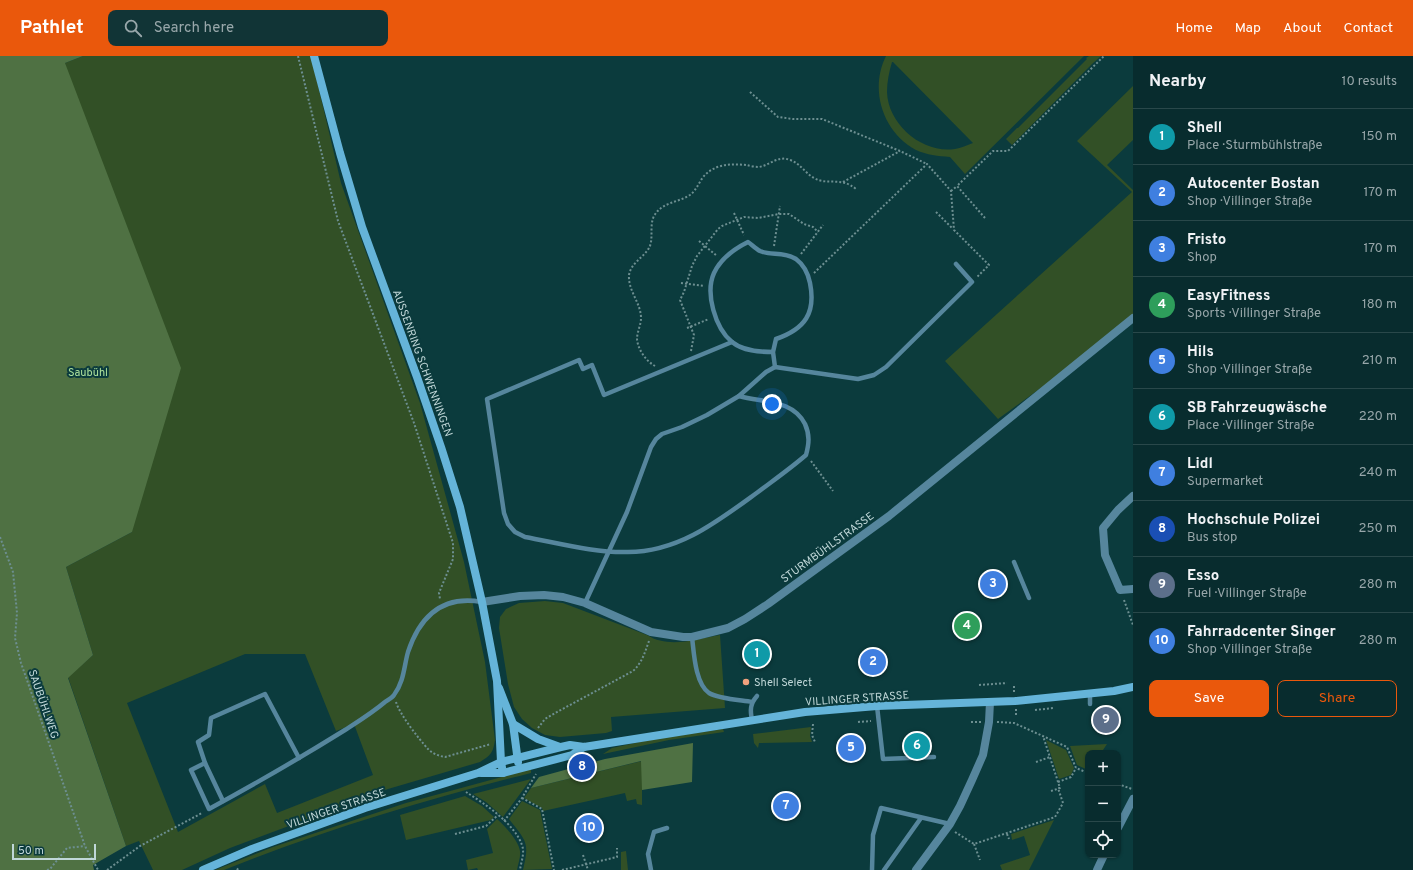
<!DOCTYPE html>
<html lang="en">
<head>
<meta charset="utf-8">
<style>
	body { margin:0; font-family:Overpass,sans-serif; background:#113436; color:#f1f3f6 }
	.controls { position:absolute; right:12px; bottom:12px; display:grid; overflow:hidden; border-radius:8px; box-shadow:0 1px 3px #0004 }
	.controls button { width:36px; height:36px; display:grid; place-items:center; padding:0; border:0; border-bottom:1px solid #29484a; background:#082c2e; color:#f1f3f6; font:20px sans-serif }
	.scale { position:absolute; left:12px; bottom:10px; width:84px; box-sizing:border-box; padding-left:4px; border:2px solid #c0d7d8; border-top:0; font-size:11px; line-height:14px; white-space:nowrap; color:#c0d7d8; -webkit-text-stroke:3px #0b3b3d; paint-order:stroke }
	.you { position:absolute; left:772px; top:348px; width:14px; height:14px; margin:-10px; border:3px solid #fff; border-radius:50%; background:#1a73e8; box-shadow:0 0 0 6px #1a73e833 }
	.badge { display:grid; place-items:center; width:26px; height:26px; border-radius:50%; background:#ea580c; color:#fff; font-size:13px; font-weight:700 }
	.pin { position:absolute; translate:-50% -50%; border:2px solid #fff; box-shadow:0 1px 4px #0006 }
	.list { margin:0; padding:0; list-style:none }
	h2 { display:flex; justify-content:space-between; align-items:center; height:52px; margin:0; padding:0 16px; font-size:17px }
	h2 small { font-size:13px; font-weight:400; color:#98a7aa }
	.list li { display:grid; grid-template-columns:26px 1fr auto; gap:12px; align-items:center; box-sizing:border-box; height:56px; padding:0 16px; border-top:1px solid #29484a }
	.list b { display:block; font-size:15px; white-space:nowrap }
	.list p { margin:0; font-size:13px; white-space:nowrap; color:#98a7aa }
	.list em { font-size:13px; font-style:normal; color:#98a7aa }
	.actions { display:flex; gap:8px; padding:12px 16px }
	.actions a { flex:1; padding:9px 0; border:1px solid #ea580c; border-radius:8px; text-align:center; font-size:14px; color:#ea580c }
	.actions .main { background:#ea580c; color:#fff }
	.icon { flex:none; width:22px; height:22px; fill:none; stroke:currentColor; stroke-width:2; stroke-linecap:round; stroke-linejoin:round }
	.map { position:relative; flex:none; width:1133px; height:814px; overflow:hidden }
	header { display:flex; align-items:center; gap:24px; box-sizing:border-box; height:56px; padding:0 20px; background:#ea580c; color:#fff }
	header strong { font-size:19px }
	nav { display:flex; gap:22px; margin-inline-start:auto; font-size:14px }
	.search { width:280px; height:36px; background:#113436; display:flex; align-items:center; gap:10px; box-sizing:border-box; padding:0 14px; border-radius:8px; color:#98a7aa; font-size:15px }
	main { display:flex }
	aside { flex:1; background:#082c2e }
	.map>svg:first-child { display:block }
	.green { fill:#325026; fill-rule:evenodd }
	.forest { fill:#4f7143 }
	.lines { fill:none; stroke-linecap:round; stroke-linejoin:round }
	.path { stroke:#6d8f91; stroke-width:2; stroke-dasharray:2 2; stroke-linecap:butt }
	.lane { stroke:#56869d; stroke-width:4.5 }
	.street { stroke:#56869d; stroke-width:8 }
	.secondary { stroke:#65b4d9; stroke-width:8 }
	.poi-dot { fill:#f1a17d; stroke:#0b3b3d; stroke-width:1.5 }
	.labels { text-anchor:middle; stroke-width:4; stroke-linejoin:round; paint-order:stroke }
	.street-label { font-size:11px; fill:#c0d7d8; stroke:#0b3b3d }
	.park-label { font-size:11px; fill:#ace09a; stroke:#0b3b3d }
	.poi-label { font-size:11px; fill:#c0d7d8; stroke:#0b3b3d; text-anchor:start }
</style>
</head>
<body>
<header>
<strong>Pathlet</strong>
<div class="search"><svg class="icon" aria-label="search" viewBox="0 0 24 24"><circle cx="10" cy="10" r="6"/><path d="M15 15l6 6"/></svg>Search here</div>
<nav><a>Home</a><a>Map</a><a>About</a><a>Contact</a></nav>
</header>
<main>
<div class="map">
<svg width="1133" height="814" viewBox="0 0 1133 814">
	<rect width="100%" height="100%" fill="#0b3b3d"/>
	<g class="green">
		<path d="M83,0H311L341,127L420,347L464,506L485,606L495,684C493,697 491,699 480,706L388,733L230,792L182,814H153L139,785L126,790L68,621L93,599L66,511L132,476L65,7ZM245,598H305L336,675L354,668L373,719L277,757L265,728L178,776L127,647Z"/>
		<path d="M886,0H1084L965,118L950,101C938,100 927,99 916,94C883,76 869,34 886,0ZM892,6H893L973,87C967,89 961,92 955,93C923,98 888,69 887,36C887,26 889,16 892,6Z"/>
		<path d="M1089,0H1101L1092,8L1012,89L1006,83L1017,72H1018L1087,3L1086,2Z"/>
		<path d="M1133,30V84L1107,109L1133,134V265L998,363L945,305L1132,136L1077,85Z"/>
		<path d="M545,545L563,547L647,579C669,593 696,583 720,579L725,652L611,661L612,675L606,677L560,681L545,679L532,672L522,663L514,651L508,628L499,572L500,561L506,553L519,547Z"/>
		<path d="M811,671L810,680L812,686L759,687L758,692L754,687L753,678Z"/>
		<path d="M723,673L724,676L669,684L603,698L612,692L649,684Z"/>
		<path d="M1046,684L1066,694L1074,712L1071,719L1059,723Z"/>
		<path d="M1107,688L1101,697H1088V714L1077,709L1070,690Z"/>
		<path d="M642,705V749L637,748L636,743L627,745L625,737L543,755L542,752L524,742L531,732Z"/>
		<path d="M531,713V717C427,743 324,774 224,814H215L273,791L406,747Z"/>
		<path d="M531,723L503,761L486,746L473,738Z"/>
		<path d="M465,740L482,750L494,761L491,764L406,784L400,759Z"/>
		<path d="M522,745L540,754L552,813L523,814C530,786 526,785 509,763Z"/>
		<path d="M497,763C504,769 519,785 520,795C521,801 518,808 517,814H478L477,812L468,814L466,804L493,797L487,773Z"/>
		<path d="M1054,764L1029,814H1002L1000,809L1030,799L1024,780L1012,784L1011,778Z"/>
		<path d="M626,795L628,814H620H621V796Z"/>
	</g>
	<g class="forest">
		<path d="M0,0H83L65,7L181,312L132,476L66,511L93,599L68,622L126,790L93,809L94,814H0Z"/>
		<path d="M693,687L692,726L642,734L641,705L531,732L539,721L605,703Z"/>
	</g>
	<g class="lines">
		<g class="path">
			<path d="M298,0L338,165L414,367L453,487V503L439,537L440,543"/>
			<path d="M750,36L778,61L793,63H822L900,95L927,108"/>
			<path d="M843,126L900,95"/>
			<path d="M951,135L957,130"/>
			<path d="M936,156L953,173"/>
			<path d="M734,157L744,179"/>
			<path d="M985,162L957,130L993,95H1008L1104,0"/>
			<path d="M699,185L717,200"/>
			<path d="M774,190L780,150"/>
			<path d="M801,198L823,169"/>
			<path d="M814,217L927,108L951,135L954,174L989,209L977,221"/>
			<path d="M681,227L704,230"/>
			<path d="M687,272L709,263"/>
			<path d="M691,295L694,279L680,244L684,236L692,210L697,200L718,173L722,170L744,161L758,162L779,158H789L804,168L813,171L818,176"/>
			<path d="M655,310C646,305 638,294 637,283C637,276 641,269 641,262C641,247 628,235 629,219C631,207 643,202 649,192C654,183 649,170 654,160C662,146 677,147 690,139C697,134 700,123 706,118C718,107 733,108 747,109C750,110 755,111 759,111C770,109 778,99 790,104C800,107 805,117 814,122C828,130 840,120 856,133"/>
			<path d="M811,405L833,435"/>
			<path d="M0,481L13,516L17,557L15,582L21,607L85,790L98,814"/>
			<path d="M1124,544L1133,569"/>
			<path d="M979,629L1007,627"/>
			<path d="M1014,630V637"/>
			<path d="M830,643L841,642"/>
			<path d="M396,646C400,659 419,683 428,693C433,698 439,700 445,701L491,688"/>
			<path d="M1016,653V659"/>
			<path d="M1035,654L1054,652"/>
			<path d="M858,666L871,665"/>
			<path d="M971,666H981"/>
			<path d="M997,666L1014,667L1067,691L1076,712L1088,717"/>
			<path d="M813,668L812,679L815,686"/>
			<path d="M538,672L545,663L557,656L633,615C642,607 645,596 649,585"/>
			<path d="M1036,706L1050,701"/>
			<path d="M1058,726L1071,721L1076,712"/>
			<path d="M1118,728L1132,733"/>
			<path d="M1051,735L1057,733"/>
			<path d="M466,736C485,748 514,767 522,789C525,797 521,806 520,814"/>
			<path d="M522,742L542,753L554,814"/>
			<path d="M504,765L522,742L536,718"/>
			<path d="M955,776L974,788L1055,761L1063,747L1058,732H1060L1043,680"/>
			<path d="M455,778L486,770L498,759"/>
			<path d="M1007,778L1009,783"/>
			<path d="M974,788L980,804"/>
			<path d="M583,799L588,814"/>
			<path d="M47,814L50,813L67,792L85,790"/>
			<path d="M107,814L140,790L202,757"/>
			<path d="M237,814L239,811"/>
			<path d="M562,814L617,801V792"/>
		</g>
		<g class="lane">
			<path d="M732,286L604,339L592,309L583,313L579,304L487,343L504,457L508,468L515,476L525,481C558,487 595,497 628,496C679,496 718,465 758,436C774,424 791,412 806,399C809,388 810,379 805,368C792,343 763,347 739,340"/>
			<path d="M773,296L776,283C805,273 816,257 810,227C808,217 804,209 796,203C783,195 771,200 760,195C756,193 751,188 748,186C734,193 721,202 714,217C705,237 715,272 732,286C743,295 759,296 773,296L775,311"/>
			<path d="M1014,506L1029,542"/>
			<path d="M585,547L627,456L651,391L656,383L662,378L682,371L707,359L739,340L766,316L775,311L858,323L874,319L886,311L972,226L956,208"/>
			<path d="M692,581C694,597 695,627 709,637C719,643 740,644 752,646"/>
			<path d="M1090,637V648"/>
			<path d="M877,650L883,703L934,701"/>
			<path d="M752,664C750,654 750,648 757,640"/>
			<path d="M205,707L191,714L209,753C255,728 300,702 345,674C359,665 372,657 385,646C388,644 392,642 394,639C404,626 404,610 408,596C420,560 443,539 482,546"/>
			<path d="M223,745L205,707L198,686L209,679L211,662L265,638L299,702"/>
			<path d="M651,814L648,798L654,776L667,772"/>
			<path d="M872,814L873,779L881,752L950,768"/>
			<path d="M884,814L921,762"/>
		</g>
		<g class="street">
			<path d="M1133,440L1118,454L1103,472L1105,499L1120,534L1133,533"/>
			<path d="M482,546L520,540L544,539L563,541L585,547L651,576L683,581H692L728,572L745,563L768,548L889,460L1133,262"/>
			<path d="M1118,772L1133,743"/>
			<path d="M916,814L950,768L960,750L972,724L983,699L989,666L990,646"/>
			<path d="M1097,814L1104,799"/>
		</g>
		<g class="secondary">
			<path d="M314,0L340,97L362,171L417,321L441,391L460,451L482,546L497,625L501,706L503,717"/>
			<path d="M499,632L513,668L518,706"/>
			<path d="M513,668L538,683L560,691"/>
			<path d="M481,717H503L572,699L584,691"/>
			<path d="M203,814L252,793L365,752L478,717L501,706L561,691L570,689L584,691L805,656L877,650L1015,645L1114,635L1133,631"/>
		</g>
	</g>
	<circle class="poi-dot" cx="746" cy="626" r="4"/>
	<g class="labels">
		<g class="street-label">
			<text transform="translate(423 307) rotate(70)" y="4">AUSSENRING SCHWENNINGEN</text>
			<text transform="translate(827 491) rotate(-36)" y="4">STURMBÜHLSTRASSE</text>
			<text transform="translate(857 642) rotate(-4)" y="4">VILLINGER STRASSE</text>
			<text transform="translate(44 648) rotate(71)" y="4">SAUBÜHLWEG</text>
			<text transform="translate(336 752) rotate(-19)" y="4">VILLINGER STRASSE</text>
		</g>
		<g class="park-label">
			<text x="88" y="320">Saubühl</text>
		</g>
		<g class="poi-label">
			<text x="754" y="630">Shell Select</text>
		</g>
	</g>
</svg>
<div class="controls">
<button>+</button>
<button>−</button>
<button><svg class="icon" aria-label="locate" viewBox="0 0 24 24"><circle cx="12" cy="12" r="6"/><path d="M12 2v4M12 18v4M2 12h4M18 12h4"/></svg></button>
</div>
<div class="scale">50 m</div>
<div class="you"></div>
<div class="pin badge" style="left:757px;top:598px;background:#0f9aa8">1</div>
<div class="pin badge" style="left:873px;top:606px;background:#3f7fe0">2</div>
<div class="pin badge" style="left:993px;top:528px;background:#3f7fe0">3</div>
<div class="pin badge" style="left:967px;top:570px;background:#2e9e5b">4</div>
<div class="pin badge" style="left:851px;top:692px;background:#3f7fe0">5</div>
<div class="pin badge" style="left:917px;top:690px;background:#0f9aa8">6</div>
<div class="pin badge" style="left:786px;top:750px;background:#3f7fe0">7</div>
<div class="pin badge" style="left:582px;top:711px;background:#1a4fb4">8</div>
<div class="pin badge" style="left:1106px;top:664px;background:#5c6f8a">9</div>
<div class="pin badge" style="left:589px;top:772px;background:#3f7fe0">10</div>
</div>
<aside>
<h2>Nearby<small>10 results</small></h2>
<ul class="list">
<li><span class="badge" style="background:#0f9aa8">1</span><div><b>Shell</b><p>Place · Sturmbühlstraße</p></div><em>150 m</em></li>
<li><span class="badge" style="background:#3f7fe0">2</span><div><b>Autocenter Bostan</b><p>Shop · Villinger Straße</p></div><em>170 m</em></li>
<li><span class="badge" style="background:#3f7fe0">3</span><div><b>Fristo</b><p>Shop</p></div><em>170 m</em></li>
<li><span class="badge" style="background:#2e9e5b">4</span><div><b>EasyFitness</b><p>Sports · Villinger Straße</p></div><em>180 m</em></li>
<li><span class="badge" style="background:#3f7fe0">5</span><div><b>Hils</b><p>Shop · Villinger Straße</p></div><em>210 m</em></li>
<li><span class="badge" style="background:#0f9aa8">6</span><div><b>SB Fahrzeugwäsche</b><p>Place · Villinger Straße</p></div><em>220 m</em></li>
<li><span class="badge" style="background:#3f7fe0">7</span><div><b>Lidl</b><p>Supermarket</p></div><em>240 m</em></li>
<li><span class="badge" style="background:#1a4fb4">8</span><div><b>Hochschule Polizei</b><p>Bus stop</p></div><em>250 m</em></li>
<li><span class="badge" style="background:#5c6f8a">9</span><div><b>Esso</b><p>Fuel · Villinger Straße</p></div><em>280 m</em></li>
<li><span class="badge" style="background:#3f7fe0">10</span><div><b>Fahrradcenter Singer</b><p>Shop · Villinger Straße</p></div><em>280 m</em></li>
</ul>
<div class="actions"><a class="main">Save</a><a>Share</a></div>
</aside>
</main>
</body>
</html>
